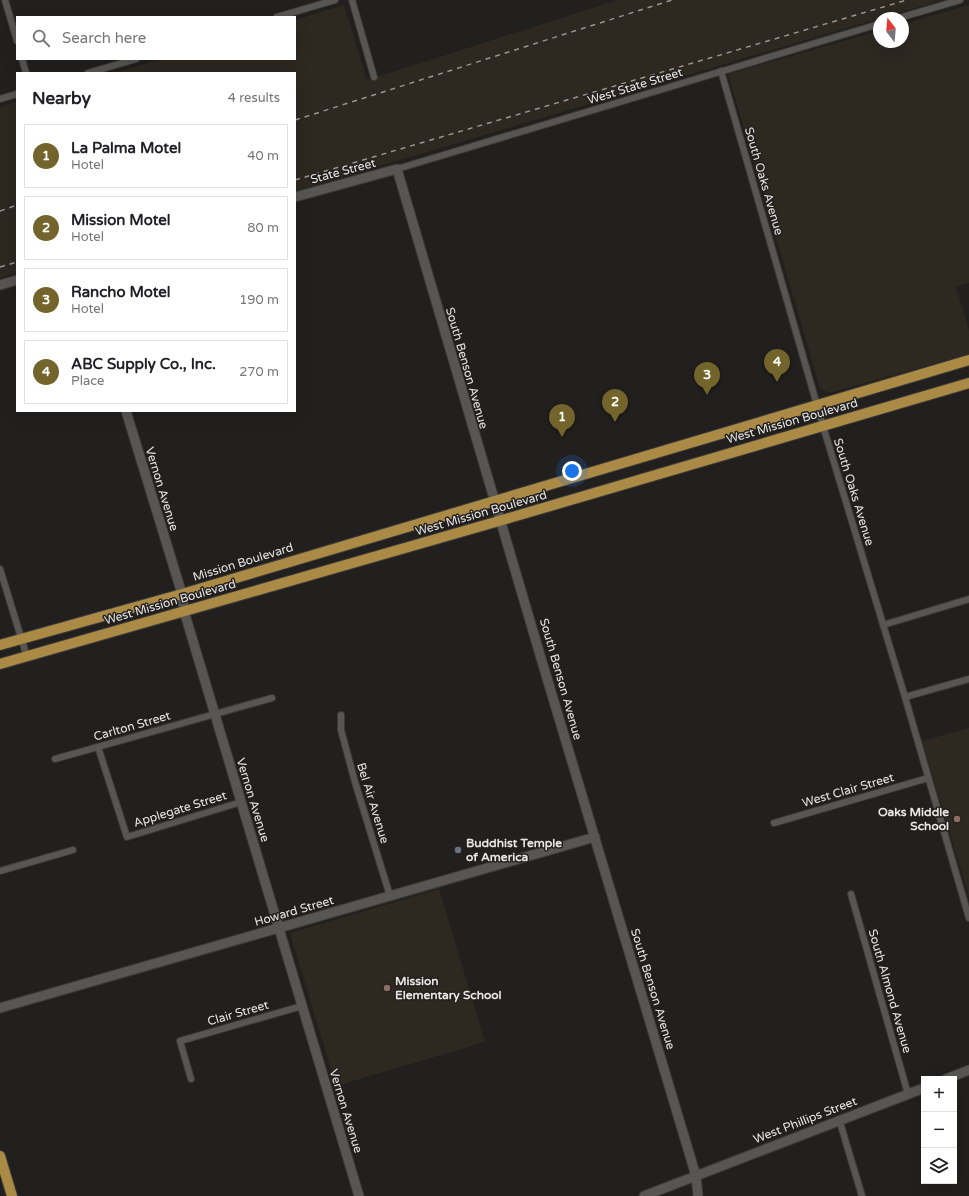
<!DOCTYPE html>
<html lang="en">
<head>
<meta charset="utf-8">
<style>
	body { margin:0; font-family:"Varela Round",sans-serif; background:#f2f2f2; color:#202124 }
	.controls { position:absolute; right:12px; bottom:12px; display:grid; overflow:hidden; border-radius:0px; box-shadow:0 4px 16px #0002 }
	.controls button { width:36px; height:36px; display:grid; place-items:center; padding:0; border:0; border-bottom:1px solid #e0e0e0; background:#fff; color:#202124; font:20px sans-serif }
	.compass { position:absolute; left:873px; top:12px; width:36px; height:36px; border-radius:50%; background:#fff; box-shadow:0 4px 16px #0002; rotate:344deg }
	.you { position:absolute; left:572px; top:471px; width:14px; height:14px; margin:-10px; border:3px solid #fff; border-radius:50%; background:#1a73e8; box-shadow:0 0 0 6px #1a73e833 }
	.badge { display:grid; place-items:center; width:26px; height:26px; border-radius:50%; background:#72642b; color:#fff; font-size:13px; font-weight:700 }
	.pin { position:absolute; translate:-50% -33px; filter:drop-shadow(0 1px 2px #0008) }
	.pin::after { content:''; position:absolute; top:21px; width:14px; height:12px; background:inherit; clip-path:polygon(0 0,100% 0,50% 100%) }
	.list { margin:0; padding:0; list-style:none }
	h2 { display:flex; justify-content:space-between; align-items:center; height:52px; margin:0; padding:0 16px; font-size:17px }
	h2 small { font-size:13px; font-weight:400; color:#757577 }
	.list li { display:grid; grid-template-columns:26px 1fr auto; gap:12px; align-items:center; box-sizing:border-box; height:64px; margin:0 8px 8px; padding:0 8px; border:1px solid #e0e0e0; border-radius:0px }
	.list b { display:block; font-size:15px; white-space:nowrap }
	.list p { margin:0; font-size:13px; white-space:nowrap; color:#757577 }
	.list em { font-size:13px; font-style:normal; color:#757577 }
	.icon { flex:none; width:22px; height:22px; fill:none; stroke:currentColor; stroke-width:2; stroke-linecap:round; stroke-linejoin:round }
	.map { position:relative; flex:none; width:969px; height:1196px; overflow:hidden }
	.search { position:absolute; background:#fff; box-shadow:0 4px 16px #0002; left:16px; top:16px; width:280px; height:44px; display:flex; align-items:center; gap:10px; box-sizing:border-box; padding:0 14px; border-radius:0px; color:#757577; font-size:15px }
	.panel { position:absolute; background:#fff; box-shadow:0 4px 16px #0002; left:16px; top:72px; width:280px; height:340px; border-radius:0px }
	.map>svg:first-child { display:block }
	.built { fill:#2d2820 }
	.lines { fill:none; stroke-linecap:round; stroke-linejoin:round }
	.street-casing { stroke:#3b3a38; stroke-width:8 }
	.secondary-casing { stroke:#3b3a38; stroke-width:11 }
	.primary-casing { stroke:#3b3a38; stroke-width:12 }
	.street { stroke:#585653; stroke-width:6 }
	.secondary { stroke:#585653; stroke-width:9 }
	.primary { stroke:#ab8a46; stroke-width:10 }
	.rail { stroke:#969593; stroke-width:1.5; stroke-dasharray:5 5; stroke-linecap:butt }
	.education-dot { fill:#8d6e63; stroke:#22201e; stroke-width:1.5 }
	.worship-dot { fill:#6b7280; stroke:#22201e; stroke-width:1.5 }
	.labels { text-anchor:middle; stroke-width:3; stroke-linejoin:round; paint-order:stroke }
	.street-label { font-size:12px; fill:#e7e6e4; stroke:#22201e }
	.poi-label { font-size:12px; font-weight:bold; fill:#e7e6e4; stroke:#22201e; text-anchor:start }
</style>
</head>
<body>
<div class="map">
<svg width="969" height="1196" viewBox="0 0 969 1196">
	<rect width="100%" height="100%" fill="#22201e"/>
	<g class="built">
		<path d="M618,0H942L295,191V73H114L161,59H295V20L344,5L367,80Z"/>
		<path d="M969,5V283L956,287L969,330V354L829,393L820,388L728,74L879,31V42H903V24Z"/>
		<path d="M17,101V273L0,278V107Z"/>
		<path d="M969,728V896L922,741Z"/>
		<path d="M439,889L485,1042L336,1086L290,933Z"/>
	</g>
	<g class="lines">
		<defs>
			<g id="street">
				<path d="M5,0L17,41"/>
				<path d="M352,0L374,77"/>
				<path d="M277,17L335,0"/>
				<path d="M899,18L960,0"/>
				<path d="M22,59L26,73"/>
				<path d="M721,71L823,426L905,697L969,918"/>
				<path d="M88,73L136,59"/>
				<path d="M0,99L17,94"/>
				<path d="M397,169L879,24"/>
				<path d="M0,569L27,657"/>
				<path d="M883,625L969,599"/>
				<path d="M905,697L969,679"/>
				<path d="M341,715V730L355,782L390,896"/>
				<path d="M98,747L127,837L241,802"/>
				<path d="M55,759L272,698"/>
				<path d="M774,823L928,778"/>
				<path d="M0,871L73,850"/>
				<path d="M851,894L908,1094"/>
				<path d="M191,1079L180,1041L302,1006"/>
				<path d="M839,1119L862,1196"/>
			</g>
			<g id="secondary">
				<path d="M295,197L397,169C494,505 596,841 696,1176L698,1196"/>
				<path d="M0,285L17,280"/>
				<path d="M126,411L182,594L184,611L359,1196"/>
				<path d="M0,1008L595,837"/>
				<path d="M946,1079L969,1070"/>
				<path d="M644,1196L924,1088"/>
			</g>
			<g id="primary">
				<path d="M0,645L182,594L969,360"/>
				<path d="M0,664L499,521L969,383"/>
				<path d="M0,1156L12,1196"/>
			</g>
		</defs>
		<use href="#street" class="street-casing"/>
		<use href="#secondary" class="secondary-casing"/>
		<use href="#primary" class="primary-casing"/>
		<use href="#street" class="street"/>
		<use href="#secondary" class="secondary"/>
		<use href="#primary" class="primary"/>
		<g class="rail">
			<path d="M295,120L672,0"/>
			<path d="M295,180L907,0"/>
			<path d="M0,211L17,205"/>
			<path d="M0,267L17,262"/>
		</g>
	</g>
	<g class="education-dot">
		<circle cx="957" cy="819" r="4"/>
		<circle cx="387" cy="988" r="4"/>
	</g>
	<circle class="worship-dot" cx="458" cy="850" r="4"/>
	<g class="labels">
		<g class="street-label">
			<text transform="translate(635 86) rotate(-17)" y="4">West State Street</text>
			<text transform="translate(343 171) rotate(-15)" y="4">State Street</text>
			<text transform="translate(764 181) rotate(74)" y="4">South Oaks Avenue</text>
			<text transform="translate(467 368) rotate(74)" y="4">South Benson Avenue</text>
			<text transform="translate(792 421) rotate(-16)" y="4">West Mission Boulevard</text>
			<text transform="translate(162 489) rotate(73)" y="4">Vernon Avenue</text>
			<text transform="translate(854 492) rotate(73)" y="4">South Oaks Avenue</text>
			<text transform="translate(481 513) rotate(-16)" y="4">West Mission Boulevard</text>
			<text transform="translate(243 562) rotate(-17)" y="4">Mission Boulevard</text>
			<text transform="translate(170 602) rotate(-16)" y="4">West Mission Boulevard</text>
			<text transform="translate(561 679) rotate(74)" y="4">South Benson Avenue</text>
			<text transform="translate(132 726) rotate(-16)" y="4">Carlton Street</text>
			<text transform="translate(848 790) rotate(-16)" y="4">West Clair Street</text>
			<text transform="translate(253 800) rotate(73)" y="4">Vernon Avenue</text>
			<text transform="translate(373 803) rotate(73)" y="4">Bel Air Avenue</text>
			<text transform="translate(180 809) rotate(-17)" y="4">Applegate Street</text>
			<text transform="translate(294 911) rotate(-16)" y="4">Howard Street</text>
			<text transform="translate(653 989) rotate(73)" y="4">South Benson Avenue</text>
			<text transform="translate(890 991) rotate(74)" y="4">South Almond Avenue</text>
			<text transform="translate(238 1013) rotate(-16)" y="4">Clair Street</text>
			<text transform="translate(346 1111) rotate(73)" y="4">Vernon Avenue</text>
			<text transform="translate(805 1120) rotate(-21)" y="4">West Phillips Street</text>
		</g>
		<g class="poi-label">
			<text x="949" y="816" text-anchor="end">Oaks Middle<tspan x="949" dy="14">School</tspan></text>
			<text x="466" y="847">Buddhist Temple<tspan x="466" dy="14">of America</tspan></text>
			<text x="395" y="985">Mission<tspan x="395" dy="14">Elementary School</tspan></text>
		</g>
	</g>
</svg>
<div class="controls">
<button>+</button>
<button>−</button>
<button><svg class="icon" aria-label="layers" viewBox="0 0 24 24"><path d="M12 4l9 5-9 5-9-5zM3 14l9 5 9-5"/></svg></button>
</div>
<svg class="compass" viewBox="-18 -18 36 36"><path d="M0-13l5 13h-10z" fill="#e53935"/><path d="M0 13l5-13h-10z" fill="#757577"/></svg>
<div class="you"></div>
<div class="pin badge" style="left:562px;top:437px">1</div>
<div class="pin badge" style="left:615px;top:422px">2</div>
<div class="pin badge" style="left:707px;top:395px">3</div>
<div class="pin badge" style="left:777px;top:382px">4</div>
<div class="search"><svg class="icon" aria-label="search" viewBox="0 0 24 24"><circle cx="10" cy="10" r="6"/><path d="M15 15l6 6"/></svg>Search here</div>
<section class="panel">
<h2>Nearby<small>4 results</small></h2>
<ul class="list">
<li><span class="badge">1</span><div><b>La Palma Motel</b><p>Hotel</p></div><em>40 m</em></li>
<li><span class="badge">2</span><div><b>Mission Motel</b><p>Hotel</p></div><em>80 m</em></li>
<li><span class="badge">3</span><div><b>Rancho Motel</b><p>Hotel</p></div><em>190 m</em></li>
<li><span class="badge">4</span><div><b>ABC Supply Co., Inc.</b><p>Place</p></div><em>270 m</em></li>
</ul>
</section>
</div>
</body>
</html>
